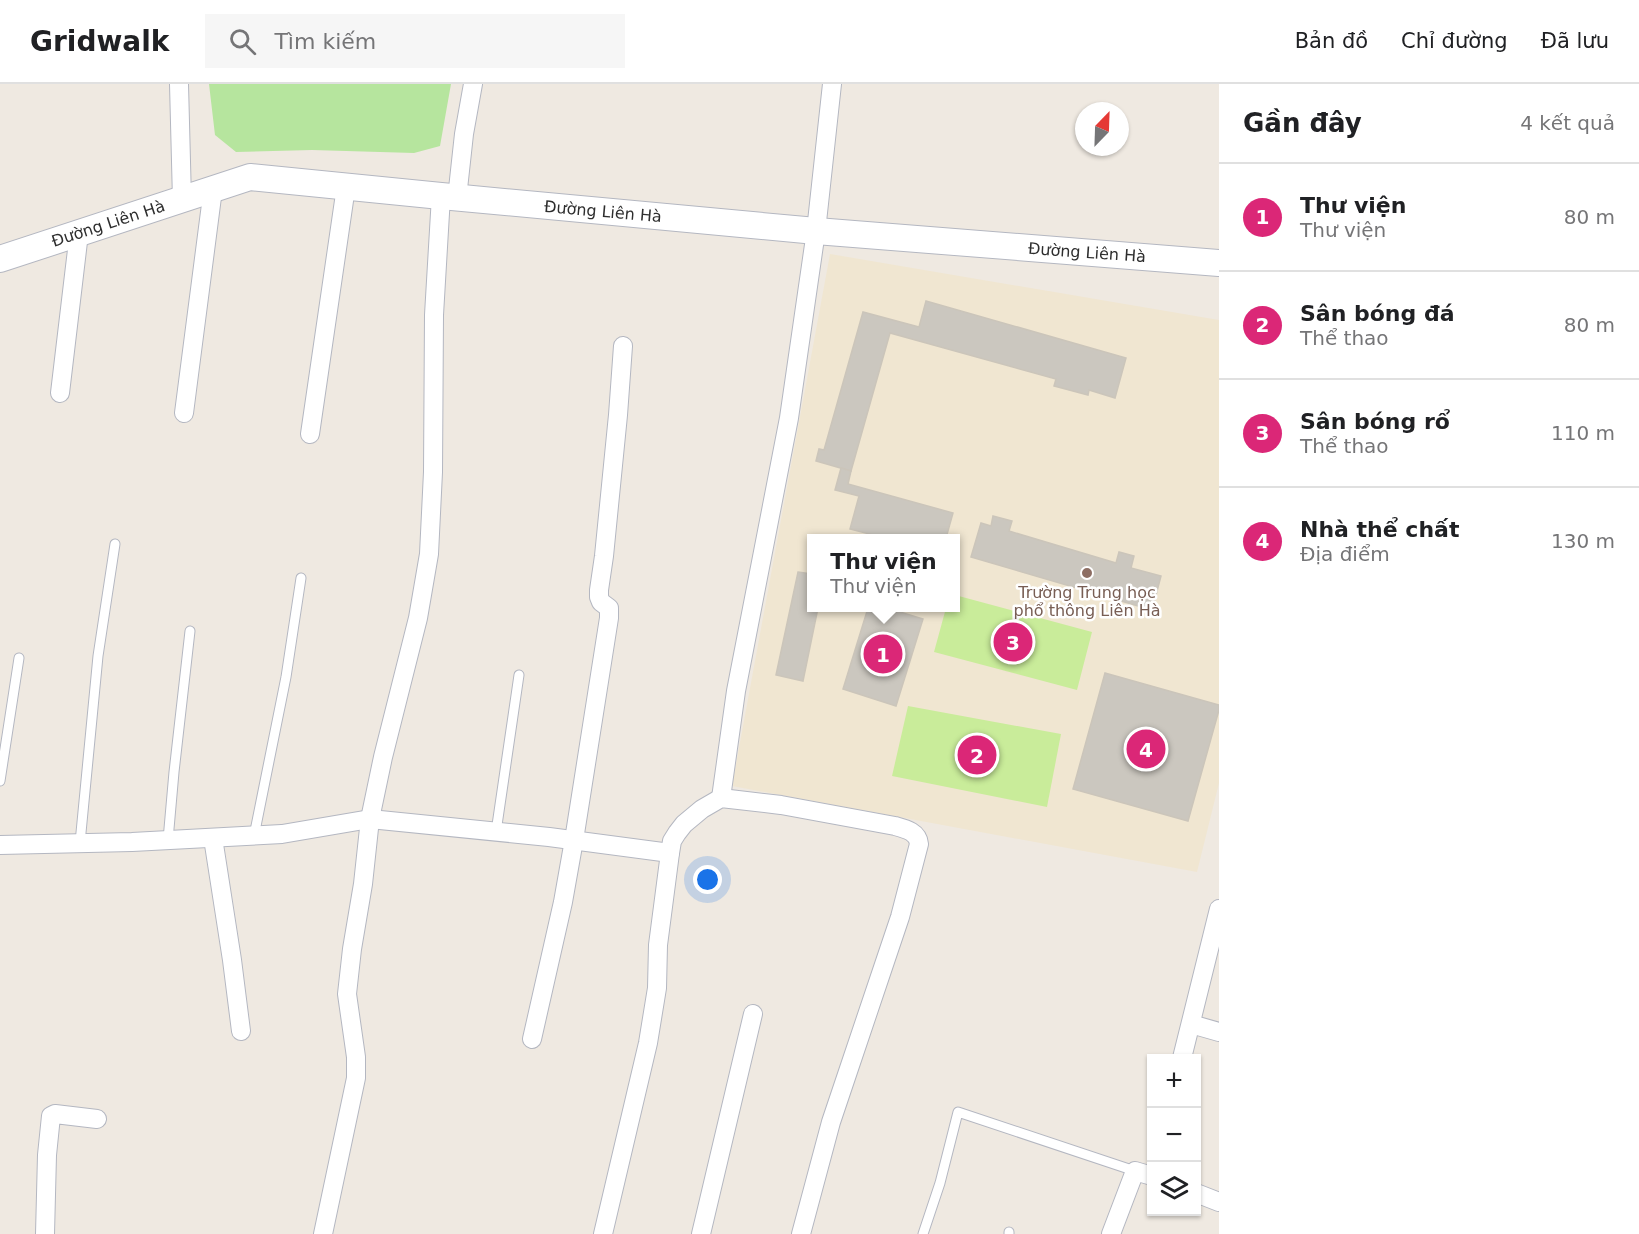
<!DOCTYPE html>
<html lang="vi">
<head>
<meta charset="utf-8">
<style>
	body { margin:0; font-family:"DejaVu Sans",sans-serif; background:#f6f6f6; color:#202124 }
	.controls { position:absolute; right:18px; bottom:18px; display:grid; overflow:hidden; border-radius:0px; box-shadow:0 2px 4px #0004 }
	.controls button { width:54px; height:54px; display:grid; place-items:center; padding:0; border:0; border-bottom:2px solid #e0e0e0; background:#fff; color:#202124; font:30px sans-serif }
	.compass { position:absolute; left:1075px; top:18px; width:54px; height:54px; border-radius:50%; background:#fff; box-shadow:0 2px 4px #0004; rotate:23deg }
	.you { position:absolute; left:708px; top:796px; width:21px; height:21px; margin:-15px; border:4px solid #fff; border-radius:50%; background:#1a73e8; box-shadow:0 0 0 9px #1a73e833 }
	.badge { display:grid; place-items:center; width:39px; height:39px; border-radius:50%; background:#db2777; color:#fff; font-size:20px; font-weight:700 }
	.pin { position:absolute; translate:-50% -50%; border:3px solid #fff; box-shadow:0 2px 6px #0006 }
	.popup { position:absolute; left:807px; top:450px; width:153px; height:78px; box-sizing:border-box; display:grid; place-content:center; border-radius:0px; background:#fff; filter:drop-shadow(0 2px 4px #0005); font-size:20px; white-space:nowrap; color:#757577 }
	.popup b { font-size:22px; color:#202124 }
	.popup::after { content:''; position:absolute; left:50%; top:100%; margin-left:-12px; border:12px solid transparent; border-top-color:#fff }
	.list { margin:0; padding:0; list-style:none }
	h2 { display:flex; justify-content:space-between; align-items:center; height:78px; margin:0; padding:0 24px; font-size:26px }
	h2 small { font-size:20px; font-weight:400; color:#757577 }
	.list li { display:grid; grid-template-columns:39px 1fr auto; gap:18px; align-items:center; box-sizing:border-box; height:108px; padding:0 24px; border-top:2px solid #e0e0e0 }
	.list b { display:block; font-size:22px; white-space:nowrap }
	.list p { margin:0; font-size:20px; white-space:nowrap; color:#757577 }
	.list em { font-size:20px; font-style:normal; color:#757577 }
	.icon { flex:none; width:33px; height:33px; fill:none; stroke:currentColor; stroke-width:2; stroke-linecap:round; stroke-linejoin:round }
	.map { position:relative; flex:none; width:1219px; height:1150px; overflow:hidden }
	header { display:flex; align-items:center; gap:36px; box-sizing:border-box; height:84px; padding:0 30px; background:#fff; border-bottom:2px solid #e0e0e0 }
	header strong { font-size:28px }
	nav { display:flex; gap:33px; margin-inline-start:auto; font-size:21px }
	.search { width:420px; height:54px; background:#f6f6f6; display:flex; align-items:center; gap:15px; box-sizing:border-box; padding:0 21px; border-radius:0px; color:#757577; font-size:22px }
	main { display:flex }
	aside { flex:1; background:#fff }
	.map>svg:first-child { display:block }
	.education { fill:#f0e6d1; fill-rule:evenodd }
	.green { fill:#b6e59e }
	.pitch { fill:#c9ec9a }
	.building { fill:#cbc7bf; stroke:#cbc5ba; stroke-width:1.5 }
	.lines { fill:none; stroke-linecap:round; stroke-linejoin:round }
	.service-casing { stroke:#b4b7c1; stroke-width:11 }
	.minor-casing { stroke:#b4b7c1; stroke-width:20 }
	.secondary-casing { stroke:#b4b7c1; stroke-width:28 }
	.service { stroke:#fff; stroke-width:9 }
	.minor { stroke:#fff; stroke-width:18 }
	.secondary { stroke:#fff; stroke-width:26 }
	.education-dot { fill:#8d6e63; stroke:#fff; stroke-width:2 }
	.labels { text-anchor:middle; stroke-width:5; stroke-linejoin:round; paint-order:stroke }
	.street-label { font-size:16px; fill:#2e2e2e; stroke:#fff }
	.education-label { font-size:16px; fill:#785e54; stroke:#fff }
</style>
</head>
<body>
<header>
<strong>Gridwalk</strong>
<div class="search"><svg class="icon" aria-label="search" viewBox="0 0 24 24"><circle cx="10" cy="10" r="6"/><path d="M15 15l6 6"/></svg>Tìm kiếm</div>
<nav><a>Bản đồ</a><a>Chỉ đường</a><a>Đã lưu</a></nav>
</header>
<main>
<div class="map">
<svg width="1219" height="1150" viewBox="0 0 1219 1150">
	<rect width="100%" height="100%" fill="#efe9e1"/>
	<path class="education" d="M830,170L1219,236V699L1197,788L732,702ZM811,454H955V524H811Z"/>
	<path class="green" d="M209,0H451L440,62L414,69L312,66L236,68L215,51Z"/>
	<g class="pitch">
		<path d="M955,511L1092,548L1077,606L934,568L946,524H955Z"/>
		<path d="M908,622L1061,650L1047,723L892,692Z"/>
	</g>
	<g class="building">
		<path d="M926,217L1126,274L1115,314L1089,306L1088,311L1054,302L1056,295L890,249L851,387L816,377L819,365L824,366L863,228L919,243Z"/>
		<path d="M841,384L851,387L848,400L953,429L946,454H885L850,445L859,412L835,406Z"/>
		<path d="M993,432L1012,437L1009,447L1116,479L1119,468L1134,472L1131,484L1161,492L1152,526L971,473L981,439L991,442Z"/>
		<path d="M798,488L811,490V524H818L803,597L776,591Z"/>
		<path d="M868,524H887L923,535L896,622L843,605Z"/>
		<path d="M1105,589L1219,621V626L1188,737L1073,705Z"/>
	</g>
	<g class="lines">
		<defs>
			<g id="service">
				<path d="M0,697L19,574"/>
				<path d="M496,748L519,591"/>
				<path d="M254,752L286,593L301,494"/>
				<path d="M168,756L174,688L190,547"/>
				<path d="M80,759L98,572L115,460"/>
				<path d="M923,1150L940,1099L958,1028L1135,1087"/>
				<path d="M1009,1150V1148"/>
			</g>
			<g id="minor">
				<path d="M179,0L182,116"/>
				<path d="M457,114L464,50L473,0"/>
				<path d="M60,309L79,149"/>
				<path d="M184,329L213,105"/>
				<path d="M310,350L346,103"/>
				<path d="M721,714L736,607L789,334L816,147L832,0"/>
				<path d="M213,754L232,876L241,947"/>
				<path d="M0,761L132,758L282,750L370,735L549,753L670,769"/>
				<path d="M1191,940L1219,948"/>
				<path d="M532,955L563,818L574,756L609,534V524L601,518L599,513V506L604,472L618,331L623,262"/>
				<path d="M1182,974L1219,825"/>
				<path d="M1196,1109L1219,1118"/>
				<path d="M45,1150L47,1071L51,1032L55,1030L97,1035"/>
				<path d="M323,1150L356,994V973L347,910L352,865L363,800L370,735L383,673L418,534L429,470L433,388L434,231L441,112"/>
				<path d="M603,1150L648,959L657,904L658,861L670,769L672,757L677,749L684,740L702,725L721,714L781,721L895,742C906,745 918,748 919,760L900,833L831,1038L801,1150"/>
				<path d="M701,1150L753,930"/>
				<path d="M1111,1150L1135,1087L1152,1092"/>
			</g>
			<path id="secondary" d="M0,175L250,93L441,112L816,147L1219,179"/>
		</defs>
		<use href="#service" class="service-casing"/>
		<use href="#minor" class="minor-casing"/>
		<use href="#secondary" class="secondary-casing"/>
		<use href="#service" class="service"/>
		<use href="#minor" class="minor"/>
		<use href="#secondary" class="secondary"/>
	</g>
	<circle class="education-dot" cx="1087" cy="489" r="6"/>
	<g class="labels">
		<g class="street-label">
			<text transform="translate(603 127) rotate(5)" y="6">Đường Liên Hà</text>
			<text transform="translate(108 139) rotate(-18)" y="6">Đường Liên Hà</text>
			<text transform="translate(1087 168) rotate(4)" y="6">Đường Liên Hà</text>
		</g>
		<g class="education-label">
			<text x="1087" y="514">Trường Trung học<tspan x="1087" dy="18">phổ thông Liên Hà</tspan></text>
		</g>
	</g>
</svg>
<div class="controls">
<button>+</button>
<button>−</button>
<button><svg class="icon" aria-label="layers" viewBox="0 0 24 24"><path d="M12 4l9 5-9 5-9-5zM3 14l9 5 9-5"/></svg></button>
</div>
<svg class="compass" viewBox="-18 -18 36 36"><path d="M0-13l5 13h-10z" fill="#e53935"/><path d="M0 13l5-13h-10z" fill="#757577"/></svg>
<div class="you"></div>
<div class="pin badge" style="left:883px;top:570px">1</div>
<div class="popup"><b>Thư viện</b>Thư viện</div>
<div class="pin badge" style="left:977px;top:671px">2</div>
<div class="pin badge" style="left:1013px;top:558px">3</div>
<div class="pin badge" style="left:1146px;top:665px">4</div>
</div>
<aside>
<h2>Gần đây<small>4 kết quả</small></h2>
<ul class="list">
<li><span class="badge">1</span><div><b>Thư viện</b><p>Thư viện</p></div><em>80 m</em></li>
<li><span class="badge">2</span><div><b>Sân bóng đá</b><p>Thể thao</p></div><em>80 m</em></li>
<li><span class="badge">3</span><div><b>Sân bóng rổ</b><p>Thể thao</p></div><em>110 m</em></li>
<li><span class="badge">4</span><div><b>Nhà thể chất</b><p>Địa điểm</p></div><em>130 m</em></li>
</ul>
</aside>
</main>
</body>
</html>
